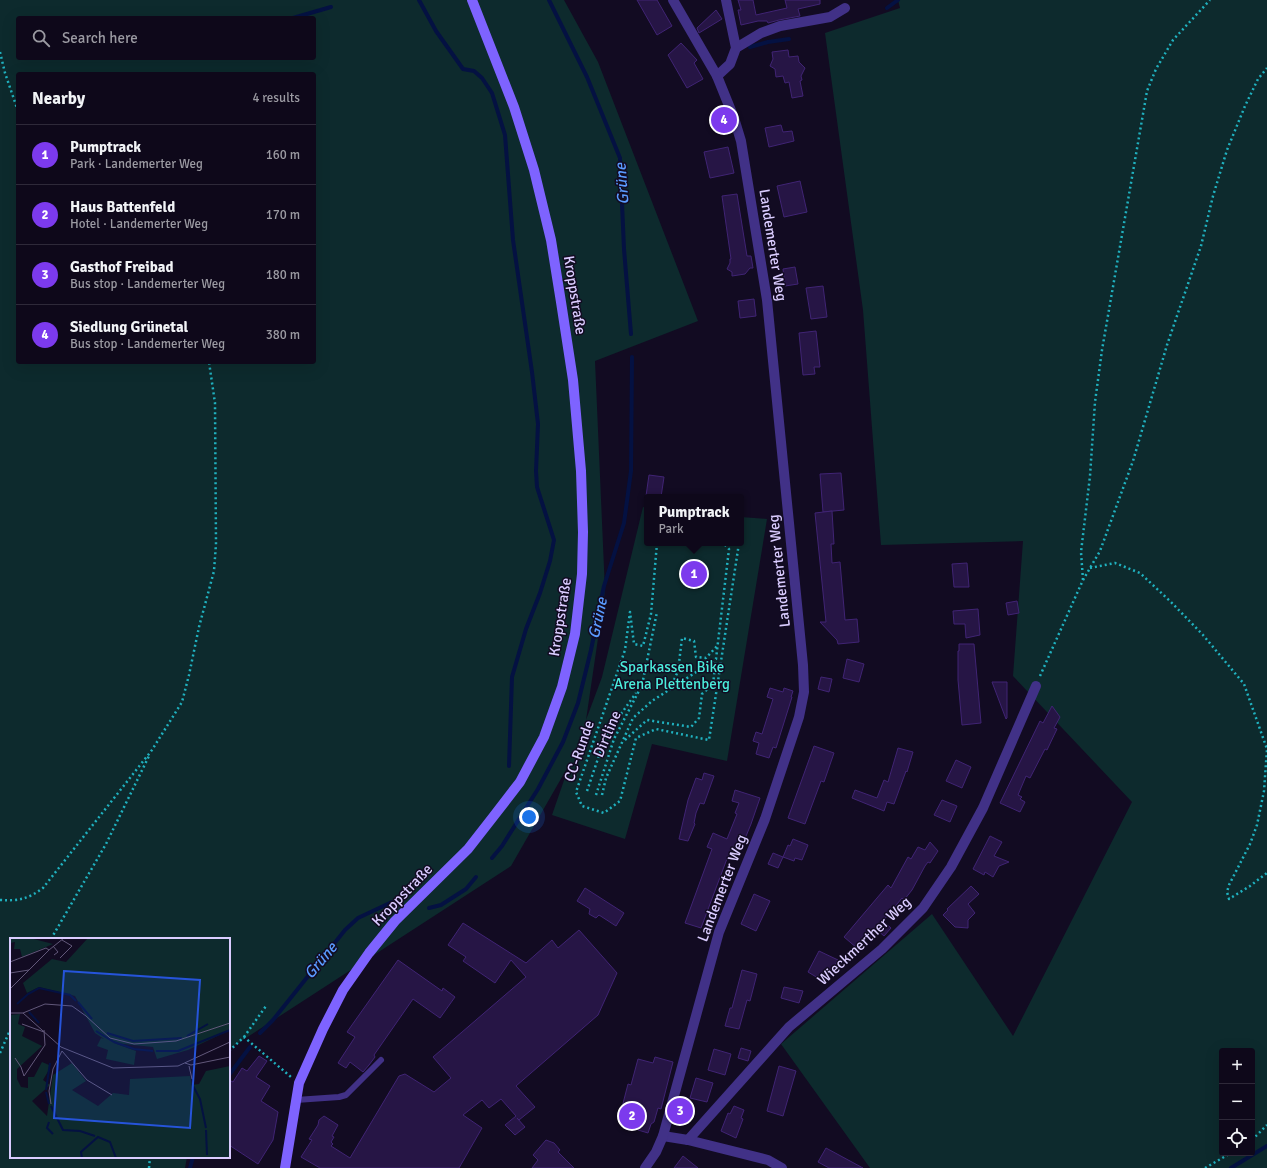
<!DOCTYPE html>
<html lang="en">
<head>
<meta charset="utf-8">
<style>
	body { margin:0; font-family:Signika,sans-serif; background:#171123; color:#f1f3f6 }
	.controls { position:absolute; right:12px; bottom:12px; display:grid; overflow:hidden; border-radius:4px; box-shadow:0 4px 16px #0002 }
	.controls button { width:36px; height:36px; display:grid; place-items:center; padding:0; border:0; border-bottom:1px solid #2e2939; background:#0e081a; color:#f1f3f6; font:20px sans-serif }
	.you { position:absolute; left:529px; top:817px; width:14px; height:14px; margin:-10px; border:3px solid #fff; border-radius:50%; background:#1a73e8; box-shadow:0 0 0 6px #1a73e833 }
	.badge { display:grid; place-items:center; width:26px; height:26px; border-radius:50%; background:#7c3aed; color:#fff; font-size:13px; font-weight:700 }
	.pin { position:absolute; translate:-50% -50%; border:2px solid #fff; box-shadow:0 1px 4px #0006 }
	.popup { position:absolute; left:644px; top:494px; width:100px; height:52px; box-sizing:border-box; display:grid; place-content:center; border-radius:4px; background:#0e081a; filter:drop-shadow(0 1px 3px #0005); font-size:13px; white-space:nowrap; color:#9b9aa2 }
	.popup b { font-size:15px; color:#f1f3f6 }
	.popup::after { content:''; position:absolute; left:50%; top:100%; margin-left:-8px; border:8px solid transparent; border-top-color:#0e081a }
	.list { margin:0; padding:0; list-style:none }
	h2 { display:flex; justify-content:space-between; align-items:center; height:52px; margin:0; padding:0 16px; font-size:17px }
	h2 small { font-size:13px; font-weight:400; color:#9b9aa2 }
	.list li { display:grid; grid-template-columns:26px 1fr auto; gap:12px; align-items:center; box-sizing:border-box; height:60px; padding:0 16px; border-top:1px solid #2e2939 }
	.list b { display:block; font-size:15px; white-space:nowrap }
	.list p { margin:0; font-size:13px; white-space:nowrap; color:#9b9aa2 }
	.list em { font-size:13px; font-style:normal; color:#9b9aa2 }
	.icon { flex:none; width:22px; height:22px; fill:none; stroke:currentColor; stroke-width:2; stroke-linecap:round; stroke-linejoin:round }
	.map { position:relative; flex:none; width:1267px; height:1168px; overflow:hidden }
	.search { position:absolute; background:#0e081a; box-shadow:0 4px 16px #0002; left:16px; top:16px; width:300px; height:44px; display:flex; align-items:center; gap:10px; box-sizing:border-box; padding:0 14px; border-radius:4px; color:#9b9aa2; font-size:15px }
	.panel { position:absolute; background:#0e081a; box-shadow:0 4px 16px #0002; left:16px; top:72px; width:300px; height:292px; border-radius:4px }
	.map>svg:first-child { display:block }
	.green { fill:#0d2a2d; fill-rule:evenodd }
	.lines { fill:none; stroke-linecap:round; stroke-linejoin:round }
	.stream { stroke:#041142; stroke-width:4 }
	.building { fill:#261545; stroke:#402474 }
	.path { stroke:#20b1bf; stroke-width:2.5; stroke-dasharray:2 3; stroke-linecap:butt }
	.lane { stroke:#413187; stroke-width:6 }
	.street { stroke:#413187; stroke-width:10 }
	.secondary { stroke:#7e63ff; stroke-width:10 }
	.labels { text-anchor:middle; stroke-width:3; stroke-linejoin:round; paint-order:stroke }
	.street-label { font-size:15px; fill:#daccff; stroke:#120b22 }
	.park-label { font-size:15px; fill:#4becdb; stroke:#120b22 }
	.water-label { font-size:16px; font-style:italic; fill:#5a9bff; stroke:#120b22 }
	.inset-river { fill:none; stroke:#041142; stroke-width:2 }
	.inset-road { fill:none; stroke:#62587a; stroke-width:1 }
	.view { fill:#2654da; fill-opacity:0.15; stroke:#2654da; stroke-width:2 }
	.inset-edge { fill:none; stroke:#daccff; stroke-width:2 }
</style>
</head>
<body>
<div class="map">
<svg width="1267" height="1168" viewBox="0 0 1267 1168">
	<rect width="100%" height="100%" fill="#120b22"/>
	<g class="green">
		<path d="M0,0H564L598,62L698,321L595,361L605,591L586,720L602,677L643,507L647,508V543H741V517L767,519L727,761L652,744L625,839L552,815L570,763L511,866L229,1049V939H11V1157H187L185,1168H0ZM18,18H314V58H18ZM18,74H314V362H18Z"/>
		<path d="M898,0H1267V1168H870L781,1044L932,914L1013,1036L1132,802L1013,676L1023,541L881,545L863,310L825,33L900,8ZM1222,1051H1252V1153H1222Z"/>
	</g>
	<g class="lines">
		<g class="stream">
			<path d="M419,0L436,31L463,69L474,71L482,78L492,93L505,135L513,240L532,372L538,424L536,471L537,487L554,540L550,561L540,593L526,629L512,677L509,766"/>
			<path d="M549,0L587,77L620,158L624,249L631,334"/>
			<path d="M887,8L898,0"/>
			<path d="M293,18L331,7"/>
			<path d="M750,47L768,42L789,39"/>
			<path d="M492,858L502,846L538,789L563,742L578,703L591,650L604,586L624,523L631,471L632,357"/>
			<path d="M429,908L441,905L466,889L476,877"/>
			<path d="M260,1033L273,1020L345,930L358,918L392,902"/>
			<path d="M229,1075L250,1047"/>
			<path d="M190,1168L193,1157"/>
			<path d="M1231,1168L1267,1146"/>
		</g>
	</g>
	<g class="building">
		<path d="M637,0H657L672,26L657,35Z"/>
		<path d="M738,0H753L756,15L787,8L785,0H820V4L798,9L800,16L779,20L768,23L767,21H758L741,25L738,10H741Z"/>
		<path d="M716,10L722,19L699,33L697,28Z"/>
		<path d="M681,43L697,60L694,63L703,79L687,88L668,55Z"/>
		<path d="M788,50L789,57L798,56L799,62L805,68L801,76L802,80L800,81L803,96L792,98L789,82L785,83L783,76L776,77L775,69L770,66L773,59L772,52Z"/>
		<path d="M781,125L783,132L792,131L794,141L769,147L765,128Z"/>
		<path d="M728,147L734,173L710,178L704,152Z"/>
		<path d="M800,181L807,212L784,217L777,186Z"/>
		<path d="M737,194L747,256H751L753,268H750L745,274L732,276V272L727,269L730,263V259H731L722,196Z"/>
		<path d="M795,267L798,284L785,286L783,269Z"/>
		<path d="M823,286L827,317L811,319L806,288Z"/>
		<path d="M754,299L756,316L740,318L738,301Z"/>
		<path d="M816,331L820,367H814L815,374L803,375L799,333Z"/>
		<path d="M841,473L844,510L823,512L820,474Z"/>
		<path d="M649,475L664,477L661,497L646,496Z"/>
		<path d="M832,511L834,544H831L832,563L840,562L845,620L857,619L859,642L838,644L837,640L820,622H826L815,513Z"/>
		<path d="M967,563L969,587H954L952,564Z"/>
		<path d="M1017,601L1019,613L1008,615L1006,603Z"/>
		<path d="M978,609L980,635L966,638L965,624H954L953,611Z"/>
		<path d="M959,644H974L981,723L962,725L958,680V651H959Z"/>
		<path d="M847,659L864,664L859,682L843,678Z"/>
		<path d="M821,677L832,679L829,692L818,689Z"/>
		<path d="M992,682H1007V718L1006,719Z"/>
		<path d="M770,688L783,692L784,688L793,691L791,697H792L776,748L773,747L769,758L756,754L759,743L753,741L756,732L762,734L773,699L767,697Z"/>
		<path d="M1052,706L1060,717L1054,728L1057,729L1047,750L1045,749L1030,778L1026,776L1018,795L1022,797L1020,799L1025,802L1020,812L1000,803L1040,721L1043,723Z"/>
		<path d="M814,746L834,753L824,782L821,781L805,824L788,818Z"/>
		<path d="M898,748L913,752L907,772L906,771L894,804L887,802L884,811L852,798L855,790L877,798L884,780L888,782Z"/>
		<path d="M956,760L971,767L962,788L946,781Z"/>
		<path d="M704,773L714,776L704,804L700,803L696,813L694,823L695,824L688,841L679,839L688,800L696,778L702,780Z"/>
		<path d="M735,790L760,798L751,824L742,846L739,844L733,858L728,856L701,928L685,923L712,849L707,847L713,833L727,839L737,814L735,813L739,803L732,801Z"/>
		<path d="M942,800L957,806L950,822L934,815Z"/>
		<path d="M990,836L1002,842L994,856L1009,862L999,866L993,877L985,872L984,875L973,869Z"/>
		<path d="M793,839L808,845L802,860L795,858L794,861L783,857L788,845L790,846Z"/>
		<path d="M930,842L938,851L930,863L928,862L925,866L912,890L904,900L902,898L883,921L891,928L884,936L876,929L868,939L866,938L857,948L844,937L888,885L891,888L908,857L911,859L918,847L925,850Z"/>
		<path d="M773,853L783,857L778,868L768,864Z"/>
		<path d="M971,886L979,894L968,904L975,913L968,920V928L955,927L943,915L948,910L947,909Z"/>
		<path d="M585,888L624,913L616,926L599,915L596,918L589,914L590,909L577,901Z"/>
		<path d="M754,894L770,901L756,931L741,924Z"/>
		<path d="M463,923L526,963L552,940L558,948L579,930L617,973L598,1015L516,1086L535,1107L519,1120L517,1118L525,1127L515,1135L505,1125L516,1116L501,1099L489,1108L482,1100L463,1115L482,1128L459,1168H320L301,1157L312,1140L309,1139L318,1125L319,1120L324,1116L338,1125L332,1136L334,1137L331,1142L333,1144L331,1146L350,1158L399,1076L405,1074L434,1092L451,1078L433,1057L526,977L511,960L495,983L463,961L466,957L448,945Z"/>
		<path d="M819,951L838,960L832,970L830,969L825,979L819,976L818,978L808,972Z"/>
		<path d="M398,960L442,991L443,988L455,997L440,1018L413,999L374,1055L375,1057L369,1065L363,1072L350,1062L346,1068L338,1063L355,1037L347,1032Z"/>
		<path d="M742,970L757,974L750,1001L747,1000L739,1029L725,1026L730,1008H732Z"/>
		<path d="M784,987L803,991L799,1003L781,998Z"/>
		<path d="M741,1048L751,1051L748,1061L738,1058Z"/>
		<path d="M714,1049L731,1054L725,1075L708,1070Z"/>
		<path d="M259,1056L267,1061L256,1077L270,1086L261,1101L278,1112L273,1140L258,1164L229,1145V1080L233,1082L242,1068L247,1071Z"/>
		<path d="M655,1057L673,1062L661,1109L658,1108L654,1122L651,1124L648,1133L638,1130L640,1125L619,1119L628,1084L631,1085L638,1059L653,1063Z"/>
		<path d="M779,1066L796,1071L783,1116L767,1111Z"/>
		<path d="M696,1078L713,1083L707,1102L690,1098Z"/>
		<path d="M734,1106L744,1110L741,1118L743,1119L736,1138L721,1131L728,1113L730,1114Z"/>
		<path d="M546,1140L554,1143L560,1150L558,1152L574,1168H532L538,1160L533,1155Z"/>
		<path d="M826,1148L863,1168H829L818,1162Z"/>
		<path d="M683,1156L698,1168H674Z"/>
	</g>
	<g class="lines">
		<g class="path">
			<path d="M0,52L5,73L18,111"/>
			<path d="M741,527V533"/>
			<path d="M657,543L651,614L643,646L634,644L630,612L625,650L576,792L582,806L604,813L620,801L636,738L656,729L709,740L739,543"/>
			<path d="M1090,568L1115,563L1140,573L1171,602L1203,635L1244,684L1267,749L1264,791L1257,825L1250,844L1229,885L1227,892L1229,899L1250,886L1267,873"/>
			<path d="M1083,580L1081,552L1090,476L1095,402L1102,350L1147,91L1156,69L1173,40L1210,0"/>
			<path d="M1040,676L1083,580L1100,551L1133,461L1167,345L1201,246L1213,196L1227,150L1245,106L1258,79L1267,68"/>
			<path d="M670,689L678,671L682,638L694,641L696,657L706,658L718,645"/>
			<path d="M625,740L647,720L691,727L699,718L702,694L713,684L716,660"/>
			<path d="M587,791L606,735L636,693"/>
			<path d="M596,795L614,739L642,685L657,612"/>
			<path d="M602,795L606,778L633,718L652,701L716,659L729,549L723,543"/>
			<path d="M0,900C19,901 28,899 43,888L152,750L182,702L189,675L199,627L214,571L216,544L215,403L209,362"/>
			<path d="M51,939L106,844L149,756"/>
			<path d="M244,1037L266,1006"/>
			<path d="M229,1051L244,1037L291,1077"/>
			<path d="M0,1053L11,1028"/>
			<path d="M1252,1140L1267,1125"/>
			<path d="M149,1168L150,1157"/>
			<path d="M1205,1168L1231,1153"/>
		</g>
		<path class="lane" d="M296,1100L339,1097L346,1095L381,1060"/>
		<g class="street">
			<path d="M736,48L761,33L780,26L830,17L845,8"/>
			<path d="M717,76L730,64L736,48L726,0"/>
			<path d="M663,1136L688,1140L768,1160L782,1168"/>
			<path d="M688,1140L789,1027L882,949L923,908L951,867L983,808L1036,686"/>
			<path d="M645,1168L656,1152L663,1136L719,932L765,819L799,717L804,692L803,665L767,300L741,141L734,118L717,76L673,0"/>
		</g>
		<path class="secondary" d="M285,1168L299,1083L323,1029L343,990L369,953L395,921L468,849L493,817L520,782L544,737L562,687L575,634L582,574L583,532L581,471L573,380L561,302L551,240L534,170L514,107L472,0"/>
	</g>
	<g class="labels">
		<g class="street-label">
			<text transform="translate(773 245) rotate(81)" y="5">Landemerter Weg</text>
			<text transform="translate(575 295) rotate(81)" y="5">Kroppstraße</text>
			<text transform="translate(779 571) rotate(-96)" y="5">Landemerter Weg</text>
			<text transform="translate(560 617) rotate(-81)" y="5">Kroppstraße</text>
			<text transform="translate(607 734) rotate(-67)" y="5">Dirtline</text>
			<text transform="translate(579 751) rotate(-71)" y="5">CC-Runde</text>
			<text transform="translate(722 888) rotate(-69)" y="5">Landemerter Weg</text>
			<text transform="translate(402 895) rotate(-46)" y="5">Kroppstraße</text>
			<text transform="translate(864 941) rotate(-43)" y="5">Wieckmerther Weg</text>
		</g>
		<g class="park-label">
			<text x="672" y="672">Sparkassen Bike<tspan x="672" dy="17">Arena Plettenberg</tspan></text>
		</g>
		<g class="water-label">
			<text transform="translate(621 184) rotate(-94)" y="6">Grüne</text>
			<text transform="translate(597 618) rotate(-78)" y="6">Grüne</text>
			<text transform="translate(320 960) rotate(-50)" y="6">Grüne</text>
		</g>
	</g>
	<g transform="translate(10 938)">
		<rect width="220" height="220" fill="#120b22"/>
		<path d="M0,0H20L43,6L12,19L10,11H4L5,4L0,5ZM78,0H220V92L178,112L147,121L143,109L104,105L126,113L124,127L96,121L98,112L87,108L91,100L94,101L85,95L65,58L29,49L17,55L13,45L42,21L56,24ZM10,76L8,86L15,89L12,98L32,108L7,131V141L11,149L18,150V139H24L32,124L39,127L40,130L33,142L40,147L22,163L37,178L43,137L62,125L76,143L62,152L88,168L103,155L119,157L120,141L180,138L182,147L189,146L196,133L220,128V220H0V77Z" fill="#0d2a2d"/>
		<path class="inset-river" d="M68,64L82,81M7,66L18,56L29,50L60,57L66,63M19,74L29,85M86,93L104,104L124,111L143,113M97,95L123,103L172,100M177,98L198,86M146,113H168L220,92M182,146L190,161L196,190M36,152L40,125M36,154L39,166M41,168L53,192L70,193L85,198M39,184L37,190L43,196M196,192L197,217M72,220L71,214L88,199L100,204L106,220"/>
		<path class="inset-road" d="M43,8L48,14L44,17M50,20L62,8L52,2M0,24L36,10L39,12M0,35L19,32M0,51L39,12L54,0M0,75H13L35,66L62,68L76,78L100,100L124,106L166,103L220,85M13,75L51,109L103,130L168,128L220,104M12,86L34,94M52,113L77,142L102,157M5,120L11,129L14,138L35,107L34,92M175,125L181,127L220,119M179,128L182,141M41,166L39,153L43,131L52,113"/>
		<path class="view" d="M54,33L190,42L180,190L44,180Z"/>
		<rect width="220" height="220" class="inset-edge"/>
	</g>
</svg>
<div class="controls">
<button>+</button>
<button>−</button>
<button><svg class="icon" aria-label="locate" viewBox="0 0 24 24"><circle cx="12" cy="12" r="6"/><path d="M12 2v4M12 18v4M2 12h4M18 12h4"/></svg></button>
</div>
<div class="you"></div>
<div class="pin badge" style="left:694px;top:574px">1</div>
<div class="popup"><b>Pumptrack</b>Park</div>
<div class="pin badge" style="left:632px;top:1116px">2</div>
<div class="pin badge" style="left:680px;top:1111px">3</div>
<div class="pin badge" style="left:724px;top:120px">4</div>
<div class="search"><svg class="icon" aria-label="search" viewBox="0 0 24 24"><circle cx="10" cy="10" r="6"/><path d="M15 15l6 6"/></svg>Search here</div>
<section class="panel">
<h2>Nearby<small>4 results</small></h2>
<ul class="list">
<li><span class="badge">1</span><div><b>Pumptrack</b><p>Park · Landemerter Weg</p></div><em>160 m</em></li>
<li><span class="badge">2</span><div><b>Haus Battenfeld</b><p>Hotel · Landemerter Weg</p></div><em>170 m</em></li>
<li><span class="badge">3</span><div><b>Gasthof Freibad</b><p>Bus stop · Landemerter Weg</p></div><em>180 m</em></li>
<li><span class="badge">4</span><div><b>Siedlung Grünetal</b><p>Bus stop · Landemerter Weg</p></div><em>380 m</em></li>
</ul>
</section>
</div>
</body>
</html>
